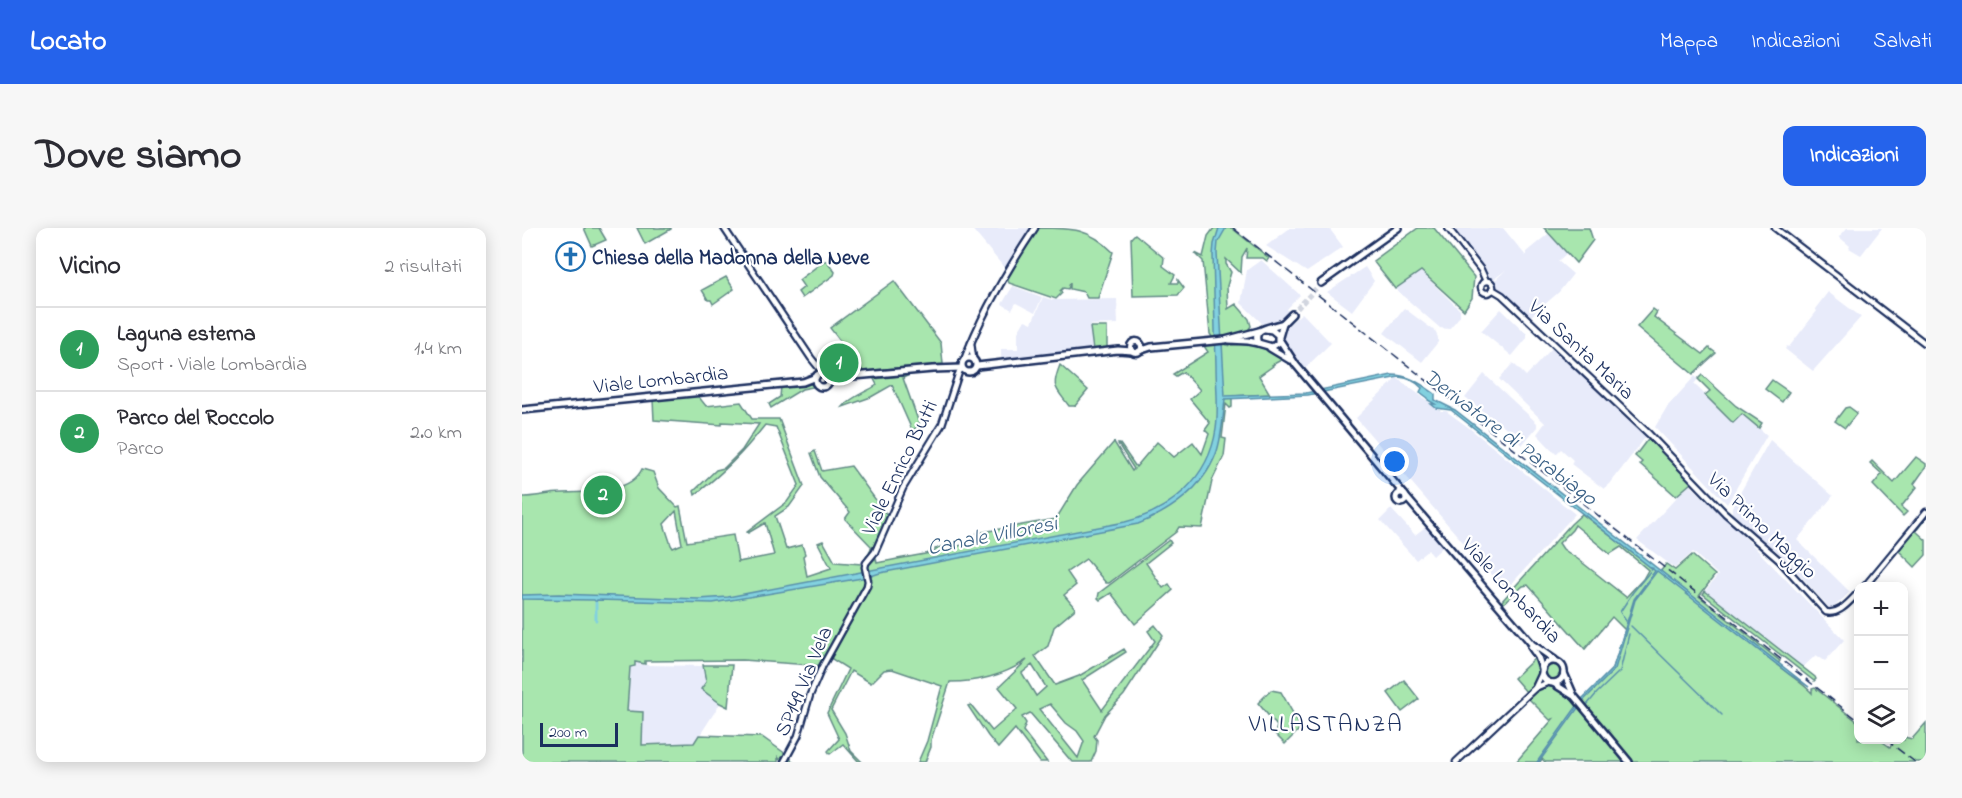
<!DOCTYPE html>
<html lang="it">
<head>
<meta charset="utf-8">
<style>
	body { margin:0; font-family:"Indie Flower",sans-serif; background:#f7f7f7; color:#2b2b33 }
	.controls { position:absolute; right:18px; bottom:18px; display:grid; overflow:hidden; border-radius:12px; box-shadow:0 3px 15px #0003 }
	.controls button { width:54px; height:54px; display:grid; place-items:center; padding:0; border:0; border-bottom:2px solid #e1e1e2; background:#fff; color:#2b2b33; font:30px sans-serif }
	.scale { position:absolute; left:18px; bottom:15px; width:78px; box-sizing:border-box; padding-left:6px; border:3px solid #1b2f5e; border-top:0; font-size:16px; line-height:21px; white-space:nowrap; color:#1b2f5e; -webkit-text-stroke:4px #fff; paint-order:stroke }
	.you { position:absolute; left:873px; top:234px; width:21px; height:21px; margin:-15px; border:4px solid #fff; border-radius:50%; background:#1a73e8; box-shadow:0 0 0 9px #1a73e833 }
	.badge { display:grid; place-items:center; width:39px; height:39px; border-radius:50%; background:#2563eb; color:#fff; font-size:20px; font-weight:700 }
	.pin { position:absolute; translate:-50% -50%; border:3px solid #fff; box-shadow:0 2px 6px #0006 }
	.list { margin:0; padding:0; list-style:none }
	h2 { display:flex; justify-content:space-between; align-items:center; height:78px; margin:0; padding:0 24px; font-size:26px }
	h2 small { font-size:20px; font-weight:400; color:#7c7c81 }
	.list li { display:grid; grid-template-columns:39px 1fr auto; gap:18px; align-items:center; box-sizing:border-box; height:84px; padding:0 24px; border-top:2px solid #e1e1e2 }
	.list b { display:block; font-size:22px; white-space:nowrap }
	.list p { margin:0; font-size:20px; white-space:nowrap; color:#7c7c81 }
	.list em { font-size:20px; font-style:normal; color:#7c7c81 }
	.icon { flex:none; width:33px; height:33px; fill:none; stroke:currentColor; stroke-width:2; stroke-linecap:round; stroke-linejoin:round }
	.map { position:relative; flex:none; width:1404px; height:534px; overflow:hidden; border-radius:12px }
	header { display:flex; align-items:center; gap:36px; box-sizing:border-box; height:84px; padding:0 30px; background:#2563eb; color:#fff }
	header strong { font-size:28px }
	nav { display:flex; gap:33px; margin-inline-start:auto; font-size:21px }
	.intro { display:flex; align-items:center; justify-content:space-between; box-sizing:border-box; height:144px; padding:0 36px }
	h1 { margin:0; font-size:42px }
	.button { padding:15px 27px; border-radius:12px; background:#2563eb; color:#fff; font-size:21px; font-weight:700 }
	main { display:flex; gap:36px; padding:0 36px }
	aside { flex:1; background:#fff; border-radius:12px; box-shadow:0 3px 15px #0003 }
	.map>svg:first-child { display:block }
	.built { fill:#e8ebfa }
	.green { fill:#a8e6ae; stroke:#628a86; stroke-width:1.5; fill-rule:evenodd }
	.water { fill:#82d1df; stroke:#5990ab; stroke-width:1.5 }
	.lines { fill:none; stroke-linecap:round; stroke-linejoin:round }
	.stream { stroke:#5990ab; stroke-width:1.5 }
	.canal { stroke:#82d1df; stroke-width:3 }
	.secondary-tunnel { stroke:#d1d5df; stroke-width:5; stroke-dasharray:5 2.5; stroke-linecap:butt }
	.tertiary-casing { stroke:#1b2f5e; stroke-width:9 }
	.secondary-casing { stroke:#1b2f5e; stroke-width:10 }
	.tertiary { stroke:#fff; stroke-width:4.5 }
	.secondary { stroke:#fff; stroke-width:5 }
	.rail { stroke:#1b2f5e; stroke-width:1.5; stroke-dasharray:9 4.5; stroke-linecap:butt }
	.labels { text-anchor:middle; stroke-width:4.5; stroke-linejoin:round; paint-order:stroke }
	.poi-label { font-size:21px; font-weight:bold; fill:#1b2f5e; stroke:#fff; text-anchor:start }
	.street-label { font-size:21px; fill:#1b2f5e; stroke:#fff }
	.water-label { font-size:22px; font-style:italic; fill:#3a6085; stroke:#fff }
	.quarter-label { font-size:24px; letter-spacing:1.5px; fill:#1b2f5e; stroke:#fff }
</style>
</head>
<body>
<header>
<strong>Locato</strong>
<nav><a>Mappa</a><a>Indicazioni</a><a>Salvati</a></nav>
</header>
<div class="intro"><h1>Dove siamo</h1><a class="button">Indicazioni</a></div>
<main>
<aside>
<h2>Vicino<small>2 risultati</small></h2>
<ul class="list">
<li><span class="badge" style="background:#2e9e5b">1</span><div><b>Laguna esterna</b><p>Sport · Viale Lombardia</p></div><em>1.4 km</em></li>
<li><span class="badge" style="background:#2e9e5b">2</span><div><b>Parco del Roccolo</b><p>Parco</p></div><em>2.0 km</em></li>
</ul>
</aside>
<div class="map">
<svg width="1404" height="534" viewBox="0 0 1404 534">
	<rect width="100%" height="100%" fill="#fff"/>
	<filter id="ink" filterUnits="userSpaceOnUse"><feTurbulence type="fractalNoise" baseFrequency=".0167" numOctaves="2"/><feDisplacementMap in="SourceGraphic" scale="12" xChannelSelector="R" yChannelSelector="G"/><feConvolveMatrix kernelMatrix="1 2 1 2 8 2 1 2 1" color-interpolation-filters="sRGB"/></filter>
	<g filter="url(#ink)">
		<g class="built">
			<path d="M449,0H512L485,43Z"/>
			<path d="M768,0H807L821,19L785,44L744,18Z"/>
			<path d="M926,0H981L1004,28V24L1026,6L1045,25L1036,33L1051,46L1037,64L1007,90L971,54L984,42L968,54L965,53Z"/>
			<path d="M1325,0H1360L1339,27L1327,20L1328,18L1317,9Z"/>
			<path d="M739,32L778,67L765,81L767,84L758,95L743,98L719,75L725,42Z"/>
			<path d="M843,39L852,53L830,83L805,64Z"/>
			<path d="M898,43L938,82V88L927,101L918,100L873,61Z"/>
			<path d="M491,58L520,69L513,85L494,75L490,82L480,76Z"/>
			<path d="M1306,64L1339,89L1291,143L1263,121L1265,118L1267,119L1295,83L1293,81Z"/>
			<path d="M521,69L530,72L595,71L596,96L568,97L571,124L479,133V121H496V104L503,92L510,95Z"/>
			<path d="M882,80L914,104L916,110V114L900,134L862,105Z"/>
			<path d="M979,81L1005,106V110L990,128L959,103Z"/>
			<path d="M780,85L809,115L783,140L764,117L762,108L763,100Z"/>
			<path d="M1032,118L1126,206L1088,256L1082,261L1049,236L1051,232L1039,221L1034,226L1015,206L1023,195L977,151L991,135L1004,148Z"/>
			<path d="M962,146L1015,195V199L1000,217L984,205L986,202L943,170Z"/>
			<path d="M1173,148L1176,151L1172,156L1211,194L1220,186L1245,207L1205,276L1133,199L1145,179Z"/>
			<path d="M875,150L919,183H924L946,199L1053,286L983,363L834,190Z"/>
			<path d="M1248,212L1311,268L1275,312L1328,364L1309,382L1263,330L1210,286V279Z"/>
			<path d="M1167,256L1212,298L1322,412L1303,433L1294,427L1280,440L1183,363L1196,347L1171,324L1153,340L1115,312Z"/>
			<path d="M869,281L893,307L906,297L923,317L911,328L906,322L894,332L858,292Z"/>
			<path d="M104,433L122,437L181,438L184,454L199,474L173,515L120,517L101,485Z"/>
		</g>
		<g class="green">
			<path d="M62,0H77L84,12L70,18Z"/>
			<path d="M115,0H149V1L123,16Z"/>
			<path d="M516,0C550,0 567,0 591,24L576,70H565L562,64L548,61V55L546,61L541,60L538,63L540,65L534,71L487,55L485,50Z"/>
			<path d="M692,0H712L711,1L747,30L745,33L741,30H724L725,20L720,29L719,45L704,31V36L709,44L705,58L706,81L714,76L727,91L729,98L725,104L699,110V114L704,117H706L704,113H708L707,117L712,113L710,117C730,114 743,120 761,131L750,137L751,138L737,148L748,166L710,168V179L708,180L704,176L700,210L704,211L702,228L690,253L680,300L657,299L654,304L587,355H584L564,331L545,344L554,357L542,367L553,380L552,382L532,399L526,418L513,428L533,457L557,448L602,421L604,424L560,452L580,482L633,413L626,403L633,397L641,407L602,467L583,487L572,508L575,512L574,523L569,534H550L508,485L500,489L504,495L501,503L525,534H518L493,501L476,520L466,508L446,478L449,477L470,503L495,481L477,459L505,432C482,447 456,454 428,454L409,512V519L403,534H396L405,513L420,458L370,441L362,442L349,455L329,443L309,482L323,505L329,523L340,534H337L321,516L308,526L306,523L317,511L305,485L326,441L307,429L302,438L221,432L123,433V436L113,434V438L108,439L105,483L121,484L120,517L172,515L177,507L240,509L264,526L271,534H260L256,529V534H0V269C10,269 19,267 28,266C54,263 107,269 120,241L131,244L137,260L155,279L158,278L165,314L211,307L216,334L252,327L243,295L226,305L225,304L265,274L277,257L254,199L243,197C220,226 203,243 173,267L172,263L194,242L202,240L220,222L237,196L200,194V197L132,192L131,172L176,168L184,178L219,174L230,191H257L282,258L267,279L253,288L264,321L280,317L283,326L281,328L285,348L309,340L296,315L301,313L313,334L340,336L350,319L323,291L328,284L298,249L289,225L293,223L300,243L329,238L367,290L358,311L344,333L343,338H346L354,330L355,335C374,331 393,328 413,324V321L424,317L428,320L453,314L457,310L455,305L534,291L555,257L592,214L610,243L612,241L596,216H598L614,239L635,214L652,229L671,214L680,226L687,206L683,202L688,195L668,171L678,162L661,144L654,148L651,146L686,124L682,118L694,115V111L691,110L688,106L681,33L673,25L681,29L686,8ZM154,283L160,316L151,320L149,317L142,296ZM510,437L524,459L514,468L500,445ZM528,476L544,495L555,503L562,513L556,530L517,481Z"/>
			<path d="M896,0H912L952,49L950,70L942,82L899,43L873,61L851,33Z"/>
			<path d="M1022,0H1067L1071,12L1054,35Z"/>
			<path d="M613,6L642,30L641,38L653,47L649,55H656V52L662,60L656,67L611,68L609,10Z"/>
			<path d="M302,33H305L313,44L312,47L280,70L276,64L282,59L277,52Z"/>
			<path d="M204,49L212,61L191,76L189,72H186L180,62Z"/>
			<path d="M372,53L419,115L421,136L341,143L308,100Z"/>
			<path d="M1131,81L1135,84L1132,89L1181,126L1187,120L1194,125L1171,146L1115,99Z"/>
			<path d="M568,99H585V120L571,122Z"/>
			<path d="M538,137L566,162L553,178H547C533,159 529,160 538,137Z"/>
			<path d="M387,147L381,150L398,198L390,202L370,157L349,169L321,179C330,168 343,165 355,157L352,151Z"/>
			<path d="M1180,147L1214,178L1240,195L1237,200L1220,186L1211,195L1183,167L1188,163L1176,151Z"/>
			<path d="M1250,152L1267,164L1260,174L1243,161Z"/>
			<path d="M290,156L291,159L280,161L249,180L247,176L258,169L259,158Z"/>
			<path d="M1327,179L1335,185L1323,200L1313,193L1323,180Z"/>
			<path d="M1129,211L1170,254L1154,268L1118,236L1120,234L1113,228L1125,212Z"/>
			<path d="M1394,229L1404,236V239L1392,256L1395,259L1379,279L1385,284L1381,288L1351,257L1360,246L1348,235L1350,233L1372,255Z"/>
			<path d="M1060,286L1130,340L1138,344L1144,336L1153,342L1170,327L1193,347L1177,368L1258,433L1255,437C1266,446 1281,455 1290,465V461L1293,460L1336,494V512H1358L1368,519L1371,515L1367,512H1382V509L1390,511L1404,495V534H1023L1020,531L1018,534H994L1031,491L1028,492L1006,470C1014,462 1020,456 1032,457L1056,477L1091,440L1103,402L1090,389L1063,421L1006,357L1001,358L981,376L980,373L1049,296ZM1053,297L1088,326L1099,319L1126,342L1121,351L1104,369L1057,332L1041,321L1037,315L1050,302Z"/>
			<path d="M1404,287V290L1394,303L1404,312V327L1393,339L1376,322Z"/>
			<path d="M647,312L649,315L624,335L641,360L647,356L651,362L613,396L589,365L578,372L576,370L577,365Z"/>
			<path d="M1183,363L1293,449L1294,451L1292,453L1181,366Z"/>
			<path d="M1014,429C1019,444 1016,453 1005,465L992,450Z"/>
			<circle cx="1031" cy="444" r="9"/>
			<path d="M181,437H210L206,479L198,475L179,461L184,454Z"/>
			<path d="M882,452L897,471L880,484L866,465Z"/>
			<path d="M749,462L759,464L777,496L774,498L777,502L763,516L753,506L755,498L736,475Z"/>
		</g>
		<path class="water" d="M697,0H704L696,14L695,25L703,168L784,165L870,147C888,147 899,156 913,166V172L933,182L1287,459L1267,446L1135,343L1113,372L1093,441L1061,473L1017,534H1015L1060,471L1091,440L1112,371L1133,343L929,182L914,180L909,176H913L906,172V170L898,164L900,160C894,153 886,150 877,149L786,167L703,171C701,189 700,210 694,226C681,260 649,283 616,296L358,345L346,349L191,375L75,372L74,374L72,372L0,371V367L37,366L177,371L206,369L603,294C648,283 687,250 694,201C697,180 694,159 694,138C693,101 692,64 691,27L692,16Z"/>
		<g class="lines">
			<g class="stream">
				<path d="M1104,393L1098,384L1111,364L1131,340"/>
				<path d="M1109,398L1200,487"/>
				<path d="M1065,477L1075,465L1098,443L1107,406"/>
			</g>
			<path class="canal" d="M74,392V375"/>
			<path class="secondary-tunnel" d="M770,86L799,55"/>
			<defs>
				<g id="tertiary">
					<path d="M202,0L289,130L302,146"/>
					<path d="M926,0L959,42L964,53"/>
					<path d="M1253,0L1404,116"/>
					<circle cx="965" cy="59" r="6"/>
					<path d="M970,61L980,67L1127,206L1203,285L1257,332L1304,384C1317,387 1327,374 1336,365"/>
					<path d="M449,115L451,130"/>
					<path d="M442,132C460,85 485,42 513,0"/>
					<path d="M1343,358L1404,284"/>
					<path d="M1013,460L1020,445"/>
					<path d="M262,534L276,508L288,467L300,439L345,358L346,353L343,339L344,335L353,324L381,260L420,196L437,144L440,140"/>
					<path d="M934,534L1013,460L1027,454"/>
				</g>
				<g id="secondary">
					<path d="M799,55L876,0"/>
					<path d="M743,101L750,102L756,107V115L750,119L736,115C729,99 750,100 761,95"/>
					<path d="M757,109L761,95L770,86"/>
					<path d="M757,111L774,137L881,265"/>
					<path d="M707,112L726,113L736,115"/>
					<circle cx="614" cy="119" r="5.5"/>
					<path d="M748,120L768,132"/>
					<path d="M617,123L629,119L703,112L737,103"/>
					<circle cx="447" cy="137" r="7"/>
					<path d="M455,138L596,122L610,123"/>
					<circle cx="300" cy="152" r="7"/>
					<path d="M305,148L320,149L411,141L440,140"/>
					<path d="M0,182L281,154L294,149"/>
					<circle cx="879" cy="270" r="5"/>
					<path d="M884,269L1010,416L1033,432"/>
					<path d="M1009,419L1016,429L1020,441"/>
					<circle cx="1031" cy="444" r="11"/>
					<path d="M1042,445L1052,468L1107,534"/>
					<path d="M1031,455L1050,467"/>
				</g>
			</defs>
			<use href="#tertiary" class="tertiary-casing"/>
			<use href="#secondary" class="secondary-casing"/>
			<use href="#tertiary" class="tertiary"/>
			<use href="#secondary" class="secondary"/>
			<g class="rail">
				<path d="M711,0L1336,492"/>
				<path d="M1364,512L1393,534"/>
			</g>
		</g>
	</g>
	<defs>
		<symbol id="church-ring" viewBox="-11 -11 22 22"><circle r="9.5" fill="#fff" stroke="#1f6fb2" stroke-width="1.5"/><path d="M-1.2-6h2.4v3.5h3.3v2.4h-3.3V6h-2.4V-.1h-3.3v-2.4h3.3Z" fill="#1f6fb2"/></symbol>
	</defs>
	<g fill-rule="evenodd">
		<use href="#church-ring" x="32" y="12" width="33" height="33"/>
	</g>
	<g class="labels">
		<g class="poi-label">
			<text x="70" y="36">Chiesa della Madonna della Neve</text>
		</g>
		<g class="street-label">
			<text transform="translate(1060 121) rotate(43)" y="7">Via Santa Maria</text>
			<text transform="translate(139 151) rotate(-6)" y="7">Viale Lombardia</text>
			<text transform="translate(377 239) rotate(-64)" y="7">Viale Enrico Butti</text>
			<text transform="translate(1241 297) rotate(44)" y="7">Via Primo Maggio</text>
			<text transform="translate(990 362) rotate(47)" y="7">Viale Lombardia</text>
			<text transform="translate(281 453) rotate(-67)" y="7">SP149 Via Vela</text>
		</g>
		<g class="water-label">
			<text transform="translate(989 208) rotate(37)" y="8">Derivatore di Parabiago</text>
			<text transform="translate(470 306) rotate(-11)" y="8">Canale Villoresi</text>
		</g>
		<g class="quarter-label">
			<text x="804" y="503">VILLASTANZA</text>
		</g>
	</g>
</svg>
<div class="controls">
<button>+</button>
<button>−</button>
<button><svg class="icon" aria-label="layers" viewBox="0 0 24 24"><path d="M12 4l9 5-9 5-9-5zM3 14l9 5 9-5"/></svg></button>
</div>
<div class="scale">200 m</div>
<div class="you"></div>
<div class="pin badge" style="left:317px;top:135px;background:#2e9e5b">1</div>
<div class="pin badge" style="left:81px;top:267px;background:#2e9e5b">2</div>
</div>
</main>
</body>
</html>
